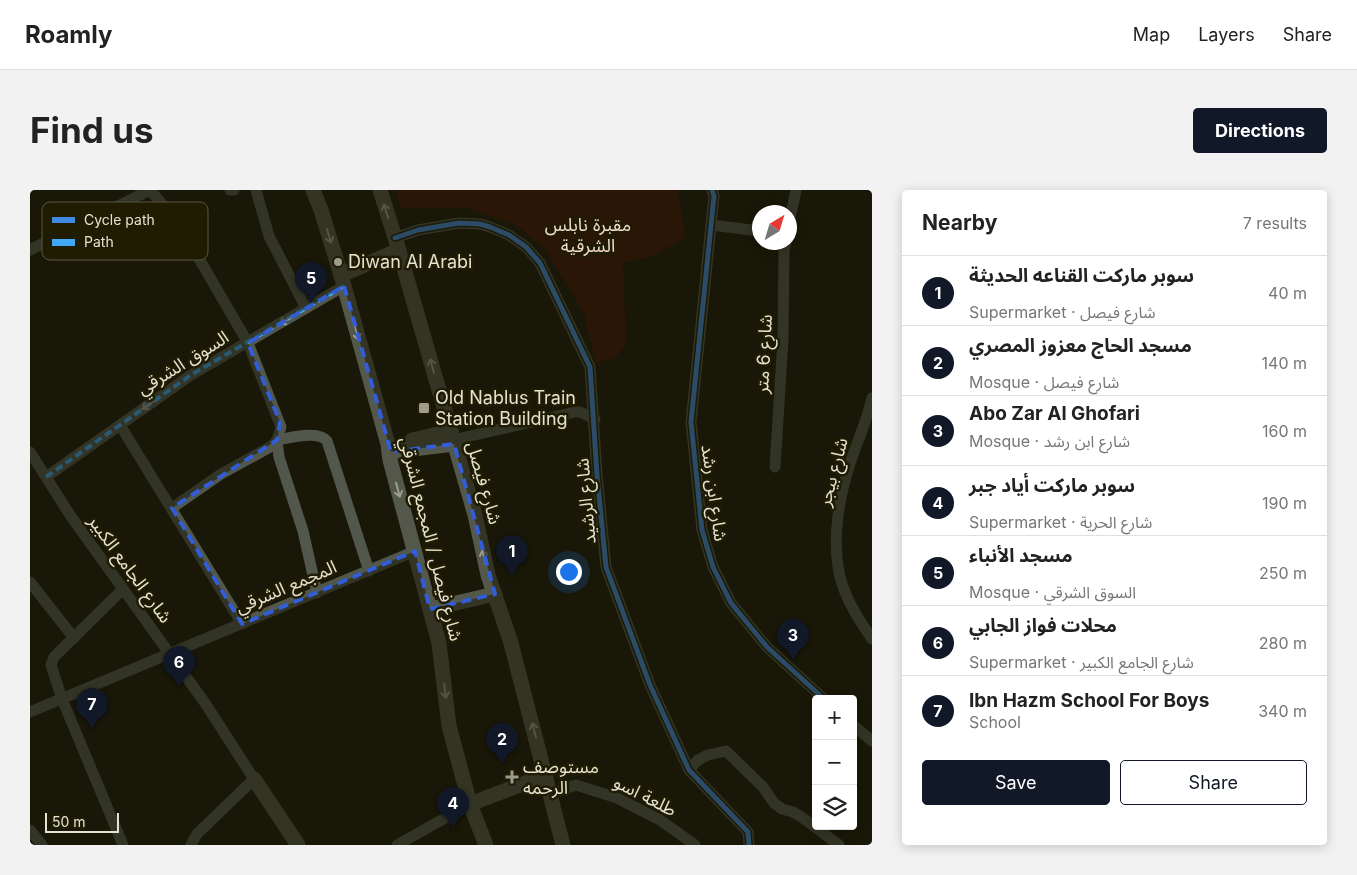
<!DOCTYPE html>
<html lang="en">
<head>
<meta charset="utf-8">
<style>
	body { margin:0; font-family:Inter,"Noto Sans Arabic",sans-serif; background:#f2f2f2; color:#222 }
	.controls { position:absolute; right:15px; bottom:15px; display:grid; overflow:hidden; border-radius:5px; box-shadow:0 2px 12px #0003 }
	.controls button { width:45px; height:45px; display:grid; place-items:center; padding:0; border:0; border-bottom:1px solid #e0e0e0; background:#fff; color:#222; font:25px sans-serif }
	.compass { position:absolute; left:722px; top:15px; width:45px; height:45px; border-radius:50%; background:#fff; box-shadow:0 2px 12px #0003; rotate:38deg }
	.scale { position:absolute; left:15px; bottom:12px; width:74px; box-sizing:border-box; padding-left:5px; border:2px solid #e4e2d3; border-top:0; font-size:14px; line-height:18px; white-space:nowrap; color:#e4e2d3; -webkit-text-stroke:4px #1f1c02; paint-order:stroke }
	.you { position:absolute; left:538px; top:381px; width:18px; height:18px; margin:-12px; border:4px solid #fff; border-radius:50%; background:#1a73e8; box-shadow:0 0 0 8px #1a73e833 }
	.badge { display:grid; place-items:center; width:32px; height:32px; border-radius:50%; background:#111827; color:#fff; font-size:16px; font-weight:700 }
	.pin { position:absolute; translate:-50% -41px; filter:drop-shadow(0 1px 2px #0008) }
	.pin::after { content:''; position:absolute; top:26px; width:18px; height:15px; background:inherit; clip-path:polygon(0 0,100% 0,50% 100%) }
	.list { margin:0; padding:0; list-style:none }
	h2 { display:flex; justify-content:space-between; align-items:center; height:65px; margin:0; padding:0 20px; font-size:21px }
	h2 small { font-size:16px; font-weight:400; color:#767676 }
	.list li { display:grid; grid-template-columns:32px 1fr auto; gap:15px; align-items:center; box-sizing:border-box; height:70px; padding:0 20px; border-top:1px solid #e0e0e0 }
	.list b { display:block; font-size:19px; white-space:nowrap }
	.list p { margin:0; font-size:16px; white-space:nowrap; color:#767676 }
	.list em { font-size:16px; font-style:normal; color:#767676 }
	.actions { display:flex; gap:10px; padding:15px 20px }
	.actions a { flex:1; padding:11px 0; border:1px solid #111827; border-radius:5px; text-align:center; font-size:18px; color:#111827 }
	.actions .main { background:#111827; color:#fff }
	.icon { flex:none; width:28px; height:28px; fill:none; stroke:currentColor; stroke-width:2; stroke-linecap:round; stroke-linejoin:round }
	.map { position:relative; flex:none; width:842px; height:655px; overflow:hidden; border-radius:5px }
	header { display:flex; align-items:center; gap:30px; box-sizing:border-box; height:70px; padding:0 25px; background:#fff; border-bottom:1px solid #e0e0e0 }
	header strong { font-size:24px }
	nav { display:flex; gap:28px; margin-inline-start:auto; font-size:18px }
	.intro { display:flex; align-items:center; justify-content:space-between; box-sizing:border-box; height:120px; padding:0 30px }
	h1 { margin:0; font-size:35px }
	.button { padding:12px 22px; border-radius:5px; background:#111827; color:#fff; font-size:18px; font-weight:700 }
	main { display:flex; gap:30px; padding:0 30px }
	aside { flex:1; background:#fff; border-radius:5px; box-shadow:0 2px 12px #0003 }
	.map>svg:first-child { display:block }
	.green { fill:#3c1608 }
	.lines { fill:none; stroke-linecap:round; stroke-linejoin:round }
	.street { stroke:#51574b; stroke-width:11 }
	.secondary { stroke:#54584b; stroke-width:15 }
	.quiet { stroke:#3fa9f5; stroke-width:4; stroke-dasharray:8 4; stroke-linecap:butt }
	.cycleway-casing { stroke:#1f1c02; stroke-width:8 }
	.cycleway { stroke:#408adc; stroke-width:5 }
	.oneway { stroke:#9c9d8f }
	.oneway2 { stroke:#9a9c8f }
	.marked { fill:none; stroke:#315dd8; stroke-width:4; stroke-dasharray:10 6; stroke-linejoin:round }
	.poi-dot { fill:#9d9b8c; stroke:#1f1c02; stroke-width:2 }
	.labels { text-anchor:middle; stroke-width:5; stroke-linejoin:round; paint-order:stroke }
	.park-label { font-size:18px; fill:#f2dad3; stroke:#1f1c02 }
	.poi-label { font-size:18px; fill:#e4e2d3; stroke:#1f1c02; text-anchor:start }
	.street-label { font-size:18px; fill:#e4e2d3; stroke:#1f1c02 }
	.key { fill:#1f1c02; stroke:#5a5741; stroke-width:1 }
	.key-label { font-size:14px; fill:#e4e2d3 }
</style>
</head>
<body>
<header>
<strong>Roamly</strong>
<nav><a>Map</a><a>Layers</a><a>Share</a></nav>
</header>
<div class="intro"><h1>Find us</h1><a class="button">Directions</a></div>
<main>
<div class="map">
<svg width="842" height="655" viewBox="0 0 842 655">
	<rect width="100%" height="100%" fill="#191708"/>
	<path class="green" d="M365,0H647L656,47L623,66L593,73L596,154L585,168L566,173L554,123L515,59L486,35L437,18H371Z"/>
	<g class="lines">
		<g class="street">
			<path d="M120,0L149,34L218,153L251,237L247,250L242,256L191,284L142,318"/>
			<path d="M200,0H204"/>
			<path d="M226,0L239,46L276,118"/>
			<path d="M682,0L684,6L661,232L672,340L683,377L701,413L737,457L794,509"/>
			<path d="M759,33L766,0"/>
			<path d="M681,35L729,41"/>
			<path d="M365,48L388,40L429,33L450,34L460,37L479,45L496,57L510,73L560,177L567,285L576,377L620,495L659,580L718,642L719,655"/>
			<path d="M0,60L120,0"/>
			<path d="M842,208C837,231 826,254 819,277C808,311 802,352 810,387C816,410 829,430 842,449"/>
			<path d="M90,235L212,434"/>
			<path d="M423,250L545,222H550L565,229"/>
			<path d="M0,262L40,325L175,513L224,589L167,644L161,655"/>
			<path d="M745,277L753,149L754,60L756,52"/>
			<path d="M16,287L161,185L314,96"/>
			<path d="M0,392L44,448"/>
			<path d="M287,403L273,341L249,267L247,250C261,248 288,240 297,251L339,381"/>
			<path d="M0,522L385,361"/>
			<path d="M823,535L842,551"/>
			<path d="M659,580L668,570L678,565L696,561L733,597L744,613L752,619L763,622L773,628L809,655"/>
			<path d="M521,604L546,595L587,608L630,630L665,655"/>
			<path d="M0,640L12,655"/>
			<path d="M93,655L32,509L21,475L24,467L93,399"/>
			<path d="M367,655L440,614"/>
		</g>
		<g class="secondary">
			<path d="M283,0L291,20L311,85L358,254L360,270L409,453L419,536L440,614L456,655"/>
			<path d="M350,0L367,54L445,325L458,385L481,453L533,655"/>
			<path d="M311,85L369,60"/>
			<path d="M382,250L421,241"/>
			<path d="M359,262L424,254"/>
			<path d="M400,419L465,404"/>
			<path d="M224,589L268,655"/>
			<path d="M440,614L516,585"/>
		</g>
		<path class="quiet" d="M16,287L161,185L314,96"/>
		<defs>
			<g id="cycleway">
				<path d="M682,0L684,6L661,232L672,340L683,377L701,413L737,457L794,509"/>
				<path d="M365,48L388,40L429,33L450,34L460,37L479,45L496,57L510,73L560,177L567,285L576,377L620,495L659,580L718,642L719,655"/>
			</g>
		</defs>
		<use href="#cycleway" class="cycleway-casing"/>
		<use href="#cycleway" class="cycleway"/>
	</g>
	<defs><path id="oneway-shaft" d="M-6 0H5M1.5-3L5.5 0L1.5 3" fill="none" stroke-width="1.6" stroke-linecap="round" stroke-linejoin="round" transform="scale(1.25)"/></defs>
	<g class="oneway">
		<use href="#oneway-shaft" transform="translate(356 21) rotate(-108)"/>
		<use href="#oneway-shaft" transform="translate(299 46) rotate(73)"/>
		<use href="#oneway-shaft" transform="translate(327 143) rotate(74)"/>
		<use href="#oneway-shaft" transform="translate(402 176) rotate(-106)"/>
		<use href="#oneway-shaft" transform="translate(368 300) rotate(75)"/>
		<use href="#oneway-shaft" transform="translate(454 367) rotate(-102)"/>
		<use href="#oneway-shaft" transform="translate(415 501) rotate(83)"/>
		<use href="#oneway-shaft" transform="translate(504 540) rotate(-105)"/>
	</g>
	<g class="oneway2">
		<use href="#oneway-shaft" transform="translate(256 130) rotate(149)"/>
		<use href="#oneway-shaft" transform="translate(118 215) rotate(145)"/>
	</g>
	<path d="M0 0H842V655H0ZM314,96L361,262L424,254L465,404L400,419L385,361L212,434L142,318L247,250L250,232L218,153Z" fill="#191708" fill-opacity=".55" fill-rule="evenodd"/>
	<path class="marked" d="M314,96L361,262L424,254L465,404L400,419L385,361L212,434L142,318L247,250L250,232L218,153Z"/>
	<g class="poi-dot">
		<circle cx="308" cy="72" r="5"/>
		<rect x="388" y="212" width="12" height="12" rx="2.5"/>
		<path d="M479.5 579.5h5v5h5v5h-5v5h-5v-5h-5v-5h5z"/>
	</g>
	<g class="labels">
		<g class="park-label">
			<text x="558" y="41">مقبرة نابلس<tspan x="558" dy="21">الشرقية</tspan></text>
		</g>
		<g class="poi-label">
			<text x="318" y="78">Diwan Al Arabi</text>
			<text x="405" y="214">Old Nablus Train<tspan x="405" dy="21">Station Building</tspan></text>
			<text x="493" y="583">مستوصف<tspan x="493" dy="21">الرحمه</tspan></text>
		</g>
		<g class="street-label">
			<text transform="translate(734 164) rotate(-87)" y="6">شارع 6 متر</text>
			<text transform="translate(153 173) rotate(-32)" y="6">السوق الشرقي</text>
			<text transform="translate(803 282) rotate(-75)" y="6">شارع بيجر</text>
			<text transform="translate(454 293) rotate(74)" y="6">شارع فيصل</text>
			<text transform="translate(684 303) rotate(82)" y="6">شارع ابن رشد</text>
			<text transform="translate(556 311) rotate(-95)" y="6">شارع الرشيد</text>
			<text transform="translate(401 349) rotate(76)" y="6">شارع فيصل / المجمع الشرقي</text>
			<text transform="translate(100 379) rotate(54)" y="6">شارع الجامع الكبير</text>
			<text transform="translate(256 397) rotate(-23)" y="6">المجمع الشرقي</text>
			<text transform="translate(615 606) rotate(27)" y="6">طلعة اسو</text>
		</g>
	</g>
	<rect x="12" y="12" width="166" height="58" rx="8" class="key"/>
	<rect x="22" y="27" width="23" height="6" fill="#408adc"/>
	<rect x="22" y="49" width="23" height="7" fill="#3fa9f5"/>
	<g class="key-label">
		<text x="54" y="35">Cycle path</text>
		<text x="54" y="57">Path</text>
	</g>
</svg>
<div class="controls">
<button>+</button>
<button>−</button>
<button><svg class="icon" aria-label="layers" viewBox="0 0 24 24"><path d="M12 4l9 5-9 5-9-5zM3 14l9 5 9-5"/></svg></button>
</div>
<svg class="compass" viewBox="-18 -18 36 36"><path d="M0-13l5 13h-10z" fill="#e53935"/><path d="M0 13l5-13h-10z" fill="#767676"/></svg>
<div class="scale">50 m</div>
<div class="you"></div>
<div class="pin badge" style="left:482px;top:386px">1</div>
<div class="pin badge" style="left:472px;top:574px">2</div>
<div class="pin badge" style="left:763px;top:470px">3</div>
<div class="pin badge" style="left:423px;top:638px">4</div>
<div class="pin badge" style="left:281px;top:113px">5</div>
<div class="pin badge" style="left:149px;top:497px">6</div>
<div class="pin badge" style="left:62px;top:539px">7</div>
</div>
<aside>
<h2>Nearby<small>7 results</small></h2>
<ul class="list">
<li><span class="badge">1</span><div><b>سوبر ماركت القناعه الحديثة</b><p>Supermarket · شارع فيصل</p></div><em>40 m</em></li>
<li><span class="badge">2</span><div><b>مسجد الحاج معزوز المصري</b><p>Mosque · شارع فيصل</p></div><em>140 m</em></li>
<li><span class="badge">3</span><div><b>Abo Zar Al Ghofari</b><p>Mosque · شارع ابن رشد</p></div><em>160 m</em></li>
<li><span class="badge">4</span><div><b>سوبر ماركت أياد جبر</b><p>Supermarket · شارع الحرية</p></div><em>190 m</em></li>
<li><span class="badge">5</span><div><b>مسجد الأنباء</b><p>Mosque · السوق الشرقي</p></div><em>250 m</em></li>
<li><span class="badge">6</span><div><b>محلات فواز الجابي</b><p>Supermarket · شارع الجامع الكبير</p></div><em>280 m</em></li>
<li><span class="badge">7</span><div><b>Ibn Hazm School For Boys</b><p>School</p></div><em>340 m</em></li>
</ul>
<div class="actions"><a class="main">Save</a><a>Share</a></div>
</aside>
</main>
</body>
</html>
